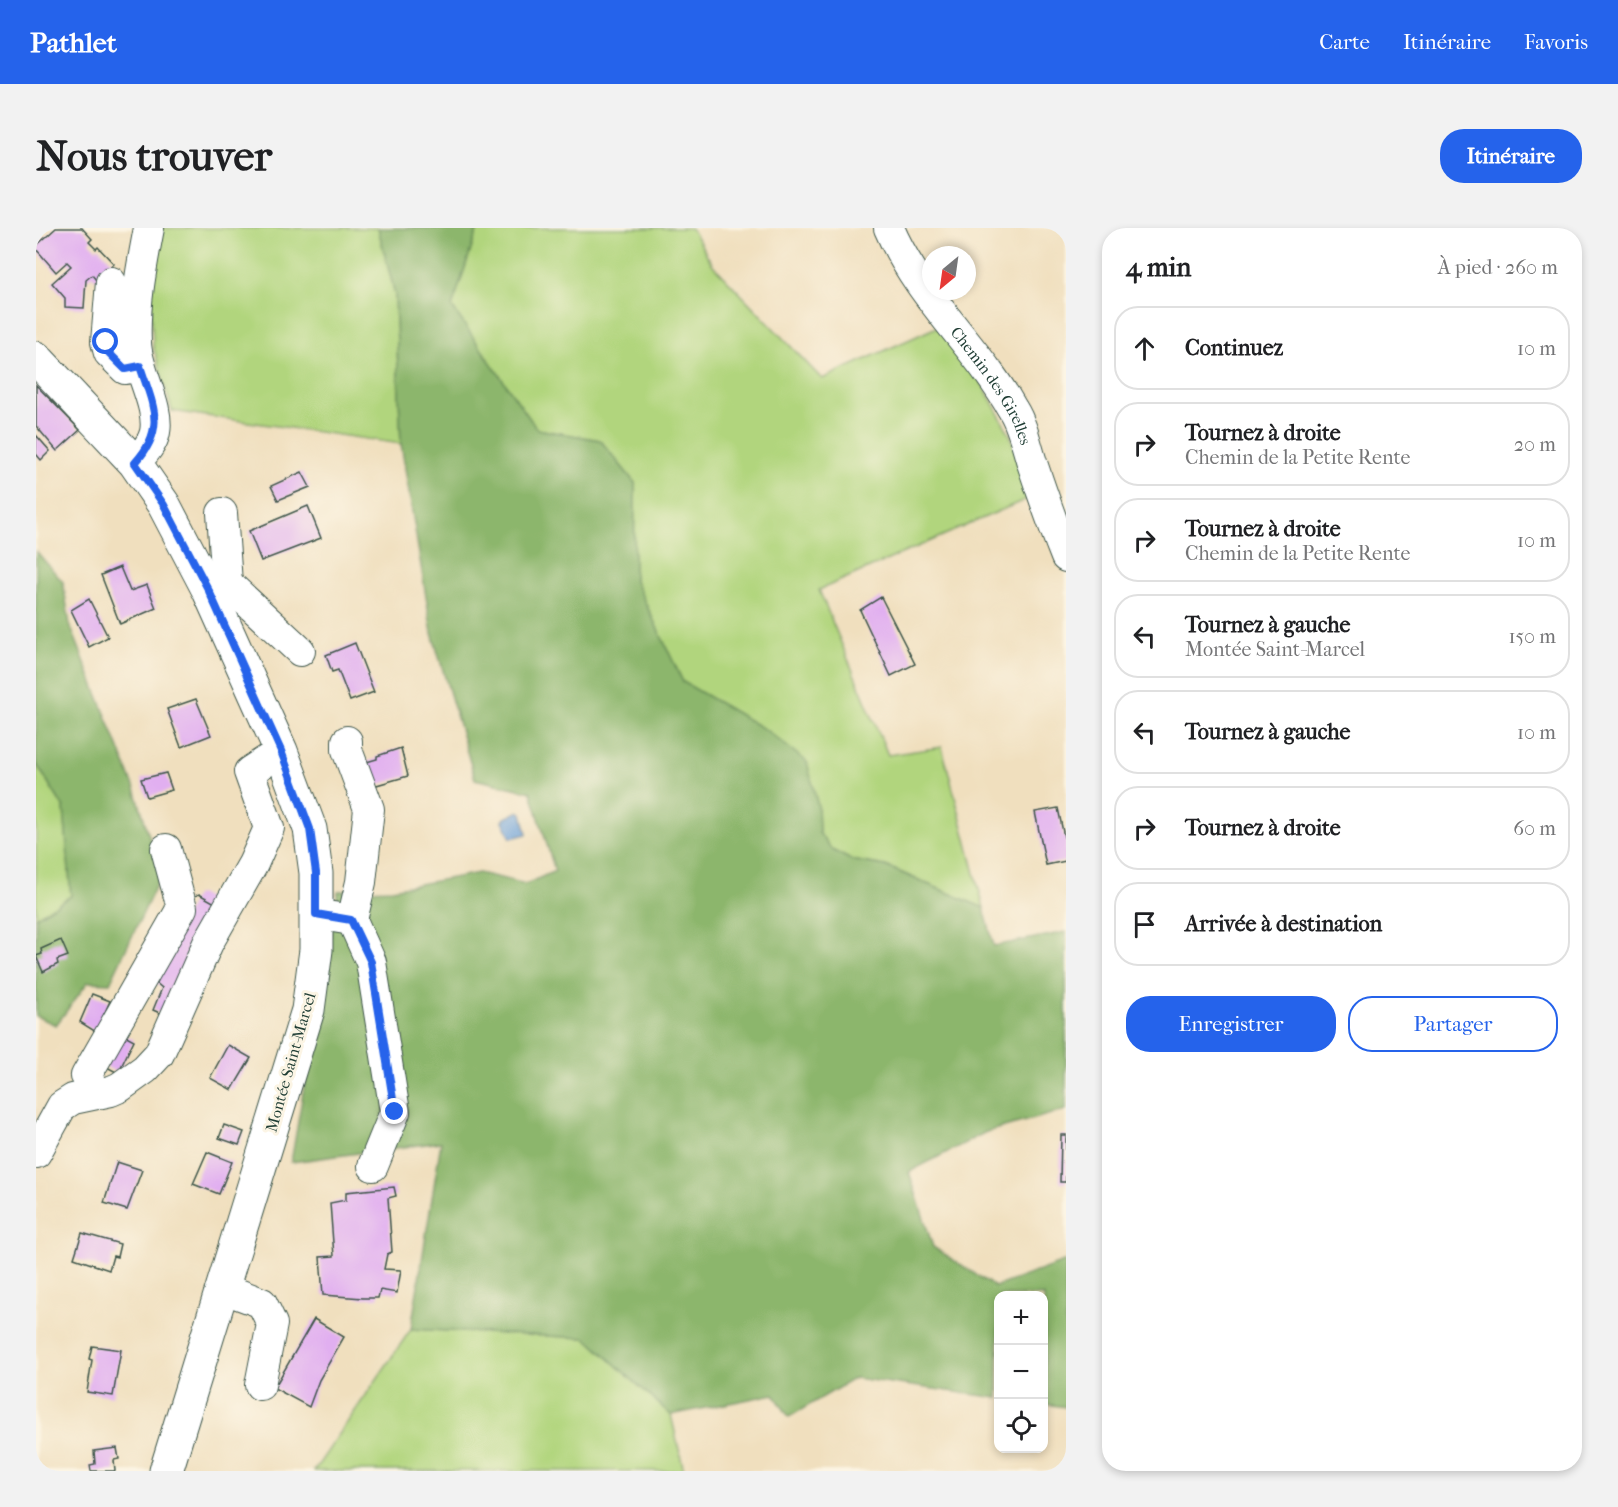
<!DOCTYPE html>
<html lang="fr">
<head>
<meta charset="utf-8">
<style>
	body { margin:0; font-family:"IM FELL French Canon",serif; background:#f2f2f2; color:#202124 }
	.controls { position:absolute; right:18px; bottom:18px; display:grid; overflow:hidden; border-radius:12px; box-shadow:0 3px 9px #0003 }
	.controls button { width:54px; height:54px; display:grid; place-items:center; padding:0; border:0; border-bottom:2px solid #e0e0e0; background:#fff; color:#202124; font:30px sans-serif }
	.compass { position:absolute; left:886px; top:18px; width:54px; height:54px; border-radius:50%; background:#fff; box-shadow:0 3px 9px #0003; rotate:209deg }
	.stop { position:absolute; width:18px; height:18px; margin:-14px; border:4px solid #2563eb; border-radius:50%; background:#fff }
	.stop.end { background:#2563eb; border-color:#fff; box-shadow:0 2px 6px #0008 }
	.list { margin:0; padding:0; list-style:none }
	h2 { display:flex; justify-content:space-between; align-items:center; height:78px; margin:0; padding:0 24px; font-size:26px }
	h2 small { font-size:20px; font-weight:400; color:#757577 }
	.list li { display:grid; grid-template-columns:39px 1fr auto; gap:18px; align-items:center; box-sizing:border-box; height:84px; margin:0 12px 12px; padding:0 12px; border:2px solid #e0e0e0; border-radius:24px }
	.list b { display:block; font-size:22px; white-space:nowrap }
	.list p { margin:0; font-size:20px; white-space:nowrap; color:#757577 }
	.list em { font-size:20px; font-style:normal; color:#757577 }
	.actions { display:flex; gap:12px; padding:18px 24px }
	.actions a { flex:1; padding:14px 0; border:2px solid #2563eb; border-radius:24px; text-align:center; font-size:21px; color:#2563eb }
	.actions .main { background:#2563eb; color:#fff }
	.icon { flex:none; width:33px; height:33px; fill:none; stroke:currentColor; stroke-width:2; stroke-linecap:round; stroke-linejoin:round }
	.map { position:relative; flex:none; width:1030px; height:1243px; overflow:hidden; border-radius:24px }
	header { display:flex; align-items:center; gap:36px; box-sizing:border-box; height:84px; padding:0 30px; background:#2563eb; color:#fff }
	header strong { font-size:28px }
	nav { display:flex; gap:33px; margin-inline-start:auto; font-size:21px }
	.intro { display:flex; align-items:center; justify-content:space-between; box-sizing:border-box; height:144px; padding:0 36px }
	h1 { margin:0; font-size:42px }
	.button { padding:15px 27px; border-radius:24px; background:#2563eb; color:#fff; font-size:21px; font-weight:700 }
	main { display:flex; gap:36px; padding:0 36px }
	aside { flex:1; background:#fff; border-radius:24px; box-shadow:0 3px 9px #0003 }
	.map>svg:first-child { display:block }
	.green { fill:#b1d57d; stroke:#688958; stroke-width:1.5 }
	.forest { fill:#8cb66c; stroke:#567a50; stroke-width:1.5 }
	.water { fill:#6da0d8; stroke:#466e86; stroke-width:1.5 }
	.building { fill:#e1aff0 }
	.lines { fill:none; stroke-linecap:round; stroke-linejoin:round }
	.minor-casing { stroke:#3e5549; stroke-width:32 }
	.major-casing { stroke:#3e5549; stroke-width:35 }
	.minor { stroke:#fff; stroke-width:30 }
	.major { stroke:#fff; stroke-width:33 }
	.route { stroke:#2563eb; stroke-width:8 }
	.labels { text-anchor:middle; stroke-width:6; stroke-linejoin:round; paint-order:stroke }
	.street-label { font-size:16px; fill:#1f3d34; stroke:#fcf5e5 }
</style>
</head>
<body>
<header>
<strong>Pathlet</strong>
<nav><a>Carte</a><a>Itinéraire</a><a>Favoris</a></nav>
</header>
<div class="intro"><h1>Nous trouver</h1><a class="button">Itinéraire</a></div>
<main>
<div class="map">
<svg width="1030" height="1243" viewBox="0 0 1030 1243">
	<rect width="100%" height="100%" fill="#fcf5e5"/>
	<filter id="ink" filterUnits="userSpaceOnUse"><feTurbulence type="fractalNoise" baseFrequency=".0167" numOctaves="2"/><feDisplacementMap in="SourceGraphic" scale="12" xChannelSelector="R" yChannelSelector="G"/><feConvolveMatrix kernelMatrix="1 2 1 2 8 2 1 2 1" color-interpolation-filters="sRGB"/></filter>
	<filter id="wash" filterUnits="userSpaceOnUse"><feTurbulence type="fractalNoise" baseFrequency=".008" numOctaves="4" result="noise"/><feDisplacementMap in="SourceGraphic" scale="24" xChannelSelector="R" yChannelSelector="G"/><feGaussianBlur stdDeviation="1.35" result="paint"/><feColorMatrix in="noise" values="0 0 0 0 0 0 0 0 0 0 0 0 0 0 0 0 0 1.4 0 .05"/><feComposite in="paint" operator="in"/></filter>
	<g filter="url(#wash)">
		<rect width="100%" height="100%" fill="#f0dfbe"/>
		<g class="green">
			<path d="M124,0H342L359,66L365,216L136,183L117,118L114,45Z"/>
			<path d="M442,0H655L677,37L786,151L903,98L934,133L975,209L993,270L783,362L852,527L906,519L948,680L850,638L815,632L796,622L783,605L782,578L730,502L647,454L598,351L599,255L564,212L501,201L416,79Z"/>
			<path d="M0,535L28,580L35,669L0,689Z"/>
			<path d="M375,1101L550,1110L635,1187L648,1243H278Z"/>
		</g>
		<g class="forest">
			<path d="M342,0H442L416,79L501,201L564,212L599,255L598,351L647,454L730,502L771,534L782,578L783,605L796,622L815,632L849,638L948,680L958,718L1030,704V882L950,904L873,944L897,1019L959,1059L1030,1033V1179L1008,1176V1068H963L962,1170L819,1150L753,1189L738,1166L635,1187L550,1110L375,1101L405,914L255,934L302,663L356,661L443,645L490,656L519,643L495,564L439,551L396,405L365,216L359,66Z"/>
			<path d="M0,323L27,354L34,397L99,561L125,647L74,755L52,754L20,797L0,788V689L35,668L28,580L0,535Z"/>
		</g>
		<path class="water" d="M483,583L486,585L491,606L475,610L467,593L469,590Z"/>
		<g id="blocks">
			<g class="building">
				<path d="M20,0H46L56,11L53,14L60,21L62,19L78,36L60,52L56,47L50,52L48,80L29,79V70L16,55L35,38L31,34L20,44L0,21V18Z"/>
				<path d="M0,157L44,202L21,223L0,198Z"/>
				<path d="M0,207L14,223L5,232L0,226Z"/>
				<path d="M266,244L274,259L242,272L235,258Z"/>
				<path d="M272,278L285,310L225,333L213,303Z"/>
				<path d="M84,339L94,363L111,357L120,380L84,396L65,347Z"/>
				<path d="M845,369L879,436L855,448L824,382Z"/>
				<path d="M53,371L72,409L53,419L35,382Z"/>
				<path d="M319,415L338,464L314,473L302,442L296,444L290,427Z"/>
				<path d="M160,471L175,507L145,519L131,481Z"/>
				<path d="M365,520L372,548L337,558L327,535L341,531V528Z"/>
				<path d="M130,545L136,562L111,569L105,551Z"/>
				<path d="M1022,580L1028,609H1030V633L1010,637L999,584Z"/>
				<path d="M163,666L181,676L133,789L117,782L126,760L118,753L154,678L159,668Z"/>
				<path d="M25,712L32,728L21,732L22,736L7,744L0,728L6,726L5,721Z"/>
				<path d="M56,766L74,773L60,804L44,794Z"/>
				<path d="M81,803L98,812L82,845L65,836Z"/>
				<path d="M192,817L215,830L196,862L174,850Z"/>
				<path d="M188,897L208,904L203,917L183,910Z"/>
				<path d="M1025,907H1030V954H1024Z"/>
				<path d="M171,924L196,934L183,966L157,956Z"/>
				<path d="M81,934L106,942L91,982L68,975Z"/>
				<path d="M358,959L360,968L352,970L356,1024L351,1026L348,1041L365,1042L361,1065L344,1062L342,1070H327L287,1067L284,1029L298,1028L294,975L310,972V964Z"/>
				<path d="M46,1005L84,1016L81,1029L77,1028L73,1042L38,1030Z"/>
				<path d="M278,1091L308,1109L283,1152L273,1179L238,1160Z"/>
				<path d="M56,1118L85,1122L77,1168L51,1164L56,1132L53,1131Z"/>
				<path d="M81,1220L83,1231L78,1232L79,1243H55L54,1237L59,1236L58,1223Z"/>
			</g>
		</g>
	</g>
	<g filter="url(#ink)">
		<use href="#blocks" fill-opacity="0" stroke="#3e5549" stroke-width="1.5"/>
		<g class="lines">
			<defs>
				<g id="minor">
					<path id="s1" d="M853,0C882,69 941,118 977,182C987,198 991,220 997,238C1007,268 1018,299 1030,329"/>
					<path d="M75,54L70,114L73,125L89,141L104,138"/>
					<path d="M99,235C106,227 117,216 119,204C124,178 101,143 100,115C98,76 106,37 113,0"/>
					<path d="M186,285L191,355"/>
					<path d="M173,363L191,355L264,423"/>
					<path d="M297,689L316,692L325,654L333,581L311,522V513"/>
					<path d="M316,692L335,734L359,884L337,938"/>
					<path d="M61,866L50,848L146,680L130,621"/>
					<path d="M0,925L26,878L37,871L75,863L84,859L109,841L123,826L172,715L217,636L233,600L213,544L245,523"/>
					<path d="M186,1060L226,1075L236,1096L224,1157"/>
				</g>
				<path id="major" d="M0,130L99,235L128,277L173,363L245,523L274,601L280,645V722L272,782L130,1243"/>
			</defs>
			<use href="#minor" class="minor-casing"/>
			<use href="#major" class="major-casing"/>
			<use href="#minor" class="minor"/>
			<use href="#major" class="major"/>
		</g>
	</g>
	<g class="lines" filter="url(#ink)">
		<path class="route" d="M70,114L73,125L89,141L104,138C117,178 131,200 99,235L128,277L173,363L245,523L274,601L280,645V686L315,692L335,734L359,884"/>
	</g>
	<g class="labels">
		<g class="street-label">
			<text dy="6" stroke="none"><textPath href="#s1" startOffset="189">Chemin des Girelles</textPath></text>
			<text transform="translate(254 834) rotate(-74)" y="6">Montée Saint-Marcel</text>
		</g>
	</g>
</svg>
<div class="controls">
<button>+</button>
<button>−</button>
<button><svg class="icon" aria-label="locate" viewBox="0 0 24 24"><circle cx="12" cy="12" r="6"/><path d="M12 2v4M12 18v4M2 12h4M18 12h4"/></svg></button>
</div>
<svg class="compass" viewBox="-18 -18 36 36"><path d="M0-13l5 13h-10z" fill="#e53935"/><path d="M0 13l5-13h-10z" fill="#757577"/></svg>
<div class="stop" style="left:70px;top:114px"></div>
<div class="stop end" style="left:359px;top:884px"></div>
</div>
<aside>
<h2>4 min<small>À pied · 260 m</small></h2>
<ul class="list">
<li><svg class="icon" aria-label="ahead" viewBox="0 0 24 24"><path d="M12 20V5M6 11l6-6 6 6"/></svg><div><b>Continuez</b></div><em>10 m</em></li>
<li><svg class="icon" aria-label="right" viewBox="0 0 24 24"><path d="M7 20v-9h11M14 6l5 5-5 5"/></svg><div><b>Tournez à droite</b><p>Chemin de la Petite Rente</p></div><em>20 m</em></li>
<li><svg class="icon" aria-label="right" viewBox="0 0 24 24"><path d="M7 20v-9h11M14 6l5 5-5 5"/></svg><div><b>Tournez à droite</b><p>Chemin de la Petite Rente</p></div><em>10 m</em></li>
<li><svg class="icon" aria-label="left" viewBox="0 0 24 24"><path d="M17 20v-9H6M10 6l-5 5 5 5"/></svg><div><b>Tournez à gauche</b><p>Montée Saint-Marcel</p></div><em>150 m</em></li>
<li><svg class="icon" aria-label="left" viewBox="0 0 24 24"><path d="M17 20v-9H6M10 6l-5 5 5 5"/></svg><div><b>Tournez à gauche</b></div><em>10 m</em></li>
<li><svg class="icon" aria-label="right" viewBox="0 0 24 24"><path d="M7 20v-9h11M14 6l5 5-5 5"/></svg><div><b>Tournez à droite</b></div><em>60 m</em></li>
<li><svg class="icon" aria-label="arrive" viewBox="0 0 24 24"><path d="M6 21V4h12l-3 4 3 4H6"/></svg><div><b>Arrivée à destination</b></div></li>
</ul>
<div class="actions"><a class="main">Enregistrer</a><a>Partager</a></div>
</aside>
</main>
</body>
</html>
